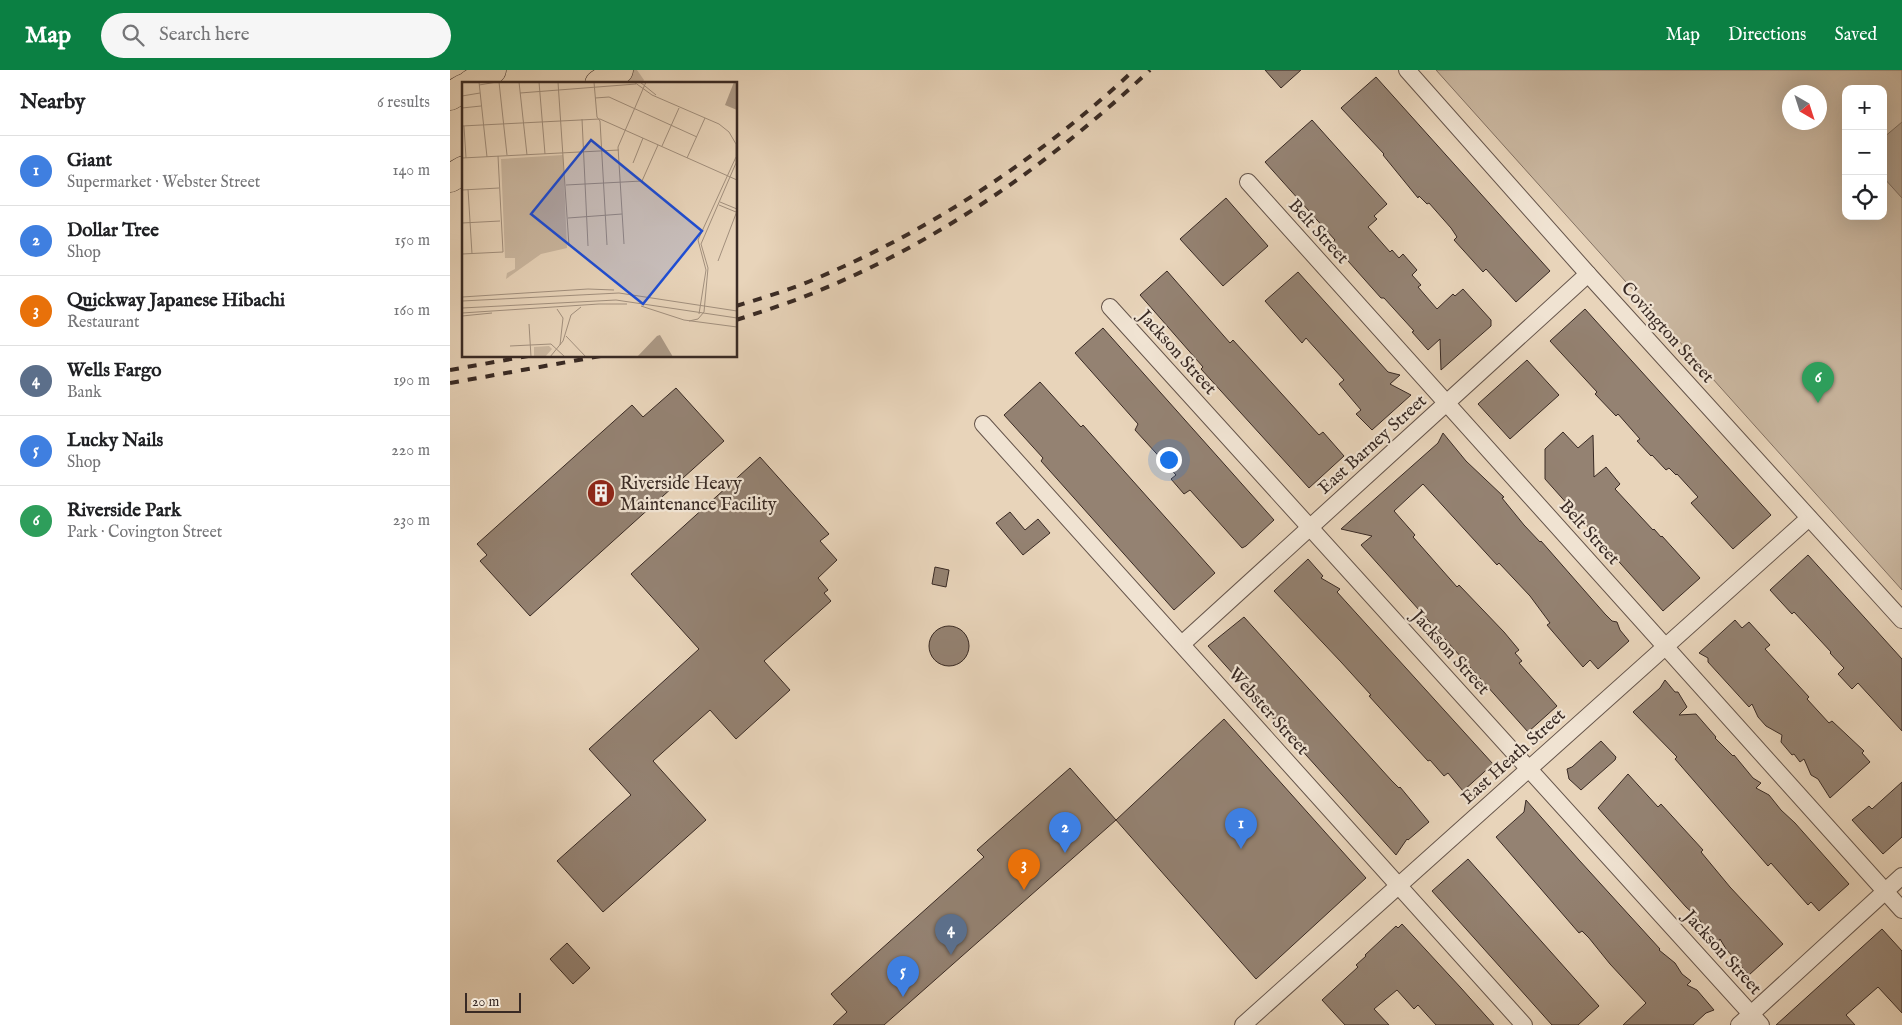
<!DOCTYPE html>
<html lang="en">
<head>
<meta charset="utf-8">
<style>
	body { margin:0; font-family:"IM FELL English",serif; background:#f6f6f6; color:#202124 }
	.controls { position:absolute; right:15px; top:15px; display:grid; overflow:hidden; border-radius:10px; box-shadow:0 5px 20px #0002 }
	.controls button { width:45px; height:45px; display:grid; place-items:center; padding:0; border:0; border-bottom:1px solid #e0e0e0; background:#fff; color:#202124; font:25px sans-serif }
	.compass { position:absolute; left:1332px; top:15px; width:45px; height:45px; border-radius:50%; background:#fff; box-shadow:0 5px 20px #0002; rotate:141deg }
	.scale { position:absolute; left:15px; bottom:12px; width:56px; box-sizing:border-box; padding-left:5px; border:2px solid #392a24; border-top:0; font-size:14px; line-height:18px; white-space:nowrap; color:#392a24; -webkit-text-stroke:4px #f0e3d2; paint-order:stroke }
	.you { position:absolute; left:718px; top:389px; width:18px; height:18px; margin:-12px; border:4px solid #fff; border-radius:50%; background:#1a73e8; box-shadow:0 0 0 8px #1a73e833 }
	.badge { display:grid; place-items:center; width:32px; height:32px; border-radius:50%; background:#0b8043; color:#fff; font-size:16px; font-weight:700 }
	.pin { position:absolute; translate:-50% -41px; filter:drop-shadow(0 1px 2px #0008) }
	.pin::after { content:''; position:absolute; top:26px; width:18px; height:15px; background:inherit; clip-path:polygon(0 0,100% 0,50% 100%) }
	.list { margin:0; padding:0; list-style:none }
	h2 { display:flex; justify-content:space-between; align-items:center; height:65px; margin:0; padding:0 20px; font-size:21px }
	h2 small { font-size:16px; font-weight:400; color:#757577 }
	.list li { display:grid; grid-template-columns:32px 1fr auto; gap:15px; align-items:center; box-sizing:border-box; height:70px; padding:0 20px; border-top:1px solid #e0e0e0 }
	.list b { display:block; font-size:19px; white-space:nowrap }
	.list p { margin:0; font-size:16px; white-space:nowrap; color:#757577 }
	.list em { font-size:16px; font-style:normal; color:#757577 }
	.icon { flex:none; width:28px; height:28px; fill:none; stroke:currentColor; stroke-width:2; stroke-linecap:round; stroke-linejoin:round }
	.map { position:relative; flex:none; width:1452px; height:955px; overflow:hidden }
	header { display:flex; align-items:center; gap:30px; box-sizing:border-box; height:70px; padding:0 25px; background:#0b8043; color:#fff }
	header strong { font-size:24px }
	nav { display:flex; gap:28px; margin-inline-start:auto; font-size:18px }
	.search { width:350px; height:45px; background:#f6f6f6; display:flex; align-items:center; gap:12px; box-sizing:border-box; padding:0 18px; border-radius:28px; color:#757577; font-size:19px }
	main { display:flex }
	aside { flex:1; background:#fff }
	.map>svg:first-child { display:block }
	.green { fill:#cab7a0; stroke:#827062; fill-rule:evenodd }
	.water { fill:#ac9a87; stroke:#7e6d5f }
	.building { fill:#948272; stroke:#392a24 }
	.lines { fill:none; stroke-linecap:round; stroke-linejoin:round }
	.primary-tunnel { stroke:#c5b29c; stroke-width:25; stroke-dasharray:25 12; stroke-linecap:butt }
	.minor-casing { stroke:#65544a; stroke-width:18 }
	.motorway-casing { stroke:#392a24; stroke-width:29 }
	.minor { stroke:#f0e3d2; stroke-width:16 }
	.motorway { stroke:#e8d4ba; stroke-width:28 }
	.rail { stroke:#392a24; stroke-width:4; stroke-dasharray:9 9; stroke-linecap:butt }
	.labels { text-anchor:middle; stroke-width:4.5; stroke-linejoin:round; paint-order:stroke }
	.street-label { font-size:18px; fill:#392a24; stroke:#f0e3d2 }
	.poi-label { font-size:18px; fill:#392a24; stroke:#f0e3d2; text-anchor:start }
	.inset-road { fill:none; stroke:#a2907e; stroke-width:1 }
	.view { fill:#1d4ed8; fill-opacity:0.15; stroke:#1d4ed8; stroke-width:2.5 }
	.inset-edge { fill:none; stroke:#392a24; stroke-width:2.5 }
</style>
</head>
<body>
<header>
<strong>Map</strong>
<div class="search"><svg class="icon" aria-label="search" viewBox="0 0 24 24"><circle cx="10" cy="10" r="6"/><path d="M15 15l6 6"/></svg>Search here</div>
<nav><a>Map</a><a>Directions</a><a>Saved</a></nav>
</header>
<main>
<aside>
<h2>Nearby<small>6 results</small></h2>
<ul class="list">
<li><span class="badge" style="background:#3f7fe0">1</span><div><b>Giant</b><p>Supermarket · Webster Street</p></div><em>140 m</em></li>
<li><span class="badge" style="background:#3f7fe0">2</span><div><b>Dollar Tree</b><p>Shop</p></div><em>150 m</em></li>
<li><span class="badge" style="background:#e8710a">3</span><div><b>Quickway Japanese Hibachi</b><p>Restaurant</p></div><em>160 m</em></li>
<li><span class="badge" style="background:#5c6f8a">4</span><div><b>Wells Fargo</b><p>Bank</p></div><em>190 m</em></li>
<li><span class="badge" style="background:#3f7fe0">5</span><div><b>Lucky Nails</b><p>Shop</p></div><em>220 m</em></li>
<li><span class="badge" style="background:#2e9e5b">6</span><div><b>Riverside Park</b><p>Park · Covington Street</p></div><em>230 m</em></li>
</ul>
</aside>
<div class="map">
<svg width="1452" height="955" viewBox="0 0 1452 955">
	<rect width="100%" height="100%" fill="#e8d4ba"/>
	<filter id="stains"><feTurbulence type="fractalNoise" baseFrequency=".004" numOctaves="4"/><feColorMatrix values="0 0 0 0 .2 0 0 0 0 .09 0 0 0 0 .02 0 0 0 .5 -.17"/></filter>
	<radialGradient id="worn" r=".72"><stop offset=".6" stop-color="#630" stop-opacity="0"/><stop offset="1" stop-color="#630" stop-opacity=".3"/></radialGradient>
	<path class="green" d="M986,0H1452V520ZM1396,19H1433V146H1396ZM1340,22H1370V52H1340Z"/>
	<path class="water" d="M1452,52V128L1433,107V68Z"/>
	<g class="building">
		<path d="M815,0H851L831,18Z"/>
		<path d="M926,7L1100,201L1066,232L1036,199L1033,202L1004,170L1007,167L1001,158L979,133L977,134L969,126L968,128L933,85L934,84L891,38Z"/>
		<path d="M862,50L937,134L924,146L927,149L918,157L940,182L942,180L949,188L953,184L967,200L962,205L971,215L968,217L987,239L1003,224L1005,226L1013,219L1041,250V256L991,300L990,269L978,280L962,262L964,261L934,228H931L882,173L885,170L815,92Z"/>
		<path d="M776,128L818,176L773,216L730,169Z"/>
		<path d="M717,201L780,273L783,270L869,365L873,362L894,386L859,418L751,299L753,297L690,225Z"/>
		<path d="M848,202L938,302L950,305L940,314L961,325L922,360L906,344L911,340L889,314L894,310L856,268L852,273L815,231Z"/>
		<path d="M1135,239L1321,445L1283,479L1241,433L1248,427L1227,404L1226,405L1219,398L1216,400L1202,385L1201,386L1187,371L1190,369L1168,344L1166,346L1145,324L1147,322L1100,271Z"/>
		<path d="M653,258L824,450L796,476L792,478L740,420L734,424L721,409L726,405L685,360L688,354L625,283Z"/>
		<path d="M1077,290L1109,325L1060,369L1028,334Z"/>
		<path d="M590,312L631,357L633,355L765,503L724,540L591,391L593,388L554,345Z"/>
		<path d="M226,318L274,371L80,546L30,491L37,485L27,474L182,335L193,347Z"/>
		<path d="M1113,362L1128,378L1143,365L1144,407L1156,397L1170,414L1165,419L1203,460L1204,459L1211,467L1212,466L1250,508L1213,541L1095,409V379Z"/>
		<path d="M993,363L1016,391L1054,427L1052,428L1074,455L1090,472L1091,471L1155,544L1162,551L1167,552L1170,560L1179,571L1148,599L1140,590L1133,597L1097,555L1100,553L1080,526L1049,493L1047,495L973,414L944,441L965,465L963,467L1007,517L1009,515L1054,562L1069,580L1065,583L1072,591L1069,593L1107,636L1078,662L911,475L922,466L891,459L988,373Z"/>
		<path d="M310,387L379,464L370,471L387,490L368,508L378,520L374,523L381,531L314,591L340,620L286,669L260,640L203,691L256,750L153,842L107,791L181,725L139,679L249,579L181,504Z"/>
		<path d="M560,442L575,460L588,449L600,463L573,485L546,453Z"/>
		<path d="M1358,485L1452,589V661L1408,613L1402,619L1388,604L1394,598L1380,583L1381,582L1344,542L1342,544L1320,520Z"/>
		<path d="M858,489L873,506L871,508L890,519L887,522L1043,694L1013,721L998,703L994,706L980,690L978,691L919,626L921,625L891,592L824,521Z"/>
		<path d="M485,497L499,500L496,517L482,514Z"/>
		<path d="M794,547L941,710L949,718L950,717L979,752L958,770L957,769L946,785L758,576Z"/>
		<path d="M1285,550L1292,558L1299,552L1320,575L1315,579L1359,627L1357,629L1379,653L1382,651L1414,681L1412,683L1420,692L1380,728L1368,709L1361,705L1354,689L1350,692L1344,684L1342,685L1331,672L1332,665L1316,656L1308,647L1302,634L1299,637L1258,592V588L1249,583Z"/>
		<circle cx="499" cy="576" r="20"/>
		<path d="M1215,610L1225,622H1228L1237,637L1229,645L1246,644L1266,667L1265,668L1283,686L1284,685L1303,708L1311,713L1306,718L1319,725L1331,740L1345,753L1399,814L1369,841L1361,832L1358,835L1321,793L1318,796L1225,689L1227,687L1183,642L1210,618Z"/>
		<path d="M774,649L916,808L806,909L666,750Z"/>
		<path d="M1151,671L1166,687L1165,690L1131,720L1119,709L1117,699L1122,697Z"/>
		<path d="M620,698L666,750L434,955H383L397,942L381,924L534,787L527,780Z"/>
		<path d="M1178,704L1208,737L1211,734L1253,780L1251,782L1280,817L1333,874L1299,905L1276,879L1270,869L1268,872L1246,846L1236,837L1148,738Z"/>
		<path d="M1452,712V767L1433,784L1402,750L1419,736L1422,739Z"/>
		<path d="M1076,730L1129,790L1210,879L1209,880L1225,893L1232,904L1241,911L1237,915L1247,920L1264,940L1256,943L1243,955H1173L1196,933L1160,894L1139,868L1132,861L1129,863L1046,767L1074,742Z"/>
		<path d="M1018,789L1149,936L1128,955H1102L982,821Z"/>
		<path d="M952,854L1011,918L1044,955H986L968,935L964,939L947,920L924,939L939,955H895L872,930L908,897L906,895L916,886L915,885L946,856L948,858Z"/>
		<path d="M1432,859L1452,881V943L1428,917L1396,945L1405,955H1326Z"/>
		<path d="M117,873L140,898L123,914L100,889Z"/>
	</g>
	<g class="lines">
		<path class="primary-tunnel" d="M167,14L187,0"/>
		<defs>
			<g id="minor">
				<path d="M957,0L1138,204L1452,550"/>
				<path d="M798,112L1452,840"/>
				<path d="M660,237L1311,955"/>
				<path d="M533,354L1074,955"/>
				<path d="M732,574L1138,204"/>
				<path d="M793,955L1359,448"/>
				<path d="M1289,955L1452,806"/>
			</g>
			<g id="motorway">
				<path d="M21,14L42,0"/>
				<path d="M149,14L169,0"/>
				<path d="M0,26L14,18"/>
				<path d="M0,108L14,100"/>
			</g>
		</defs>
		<use href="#minor" class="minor-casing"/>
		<use href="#motorway" class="motorway-casing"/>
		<use href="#minor" class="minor"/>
		<use href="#motorway" class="motorway"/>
		<g class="rail">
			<path d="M286,236C312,228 340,220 365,209C482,160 591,87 684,0"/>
			<path d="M286,250C314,241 342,232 368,221C493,170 603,91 700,0"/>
			<path d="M0,300L78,286"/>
			<path d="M0,313L151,286"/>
		</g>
	</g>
	<defs>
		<symbol id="building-disc" viewBox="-11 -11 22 22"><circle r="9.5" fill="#8f2418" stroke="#f0e3d2"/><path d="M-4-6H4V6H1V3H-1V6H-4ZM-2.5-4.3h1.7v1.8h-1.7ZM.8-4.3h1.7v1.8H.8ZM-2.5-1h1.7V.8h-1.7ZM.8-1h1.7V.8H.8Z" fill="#fff"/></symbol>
	</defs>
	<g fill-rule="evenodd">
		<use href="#building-disc" x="135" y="407" width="32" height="32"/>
	</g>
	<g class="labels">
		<g class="street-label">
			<text transform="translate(869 161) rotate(48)" y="6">Belt Street</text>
			<text transform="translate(1218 262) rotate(48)" y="6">Covington Street</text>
			<text transform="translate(728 282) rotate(48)" y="6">Jackson Street</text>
			<text transform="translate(922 374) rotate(-42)" y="6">East Barney Street</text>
			<text transform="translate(1140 462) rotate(48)" y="6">Belt Street</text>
			<text transform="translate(1001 582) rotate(48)" y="6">Jackson Street</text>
			<text transform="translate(819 641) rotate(48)" y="6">Webster Street</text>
			<text transform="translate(1063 686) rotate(-42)" y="6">East Heath Street</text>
			<text transform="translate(1273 882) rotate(48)" y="6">Jackson Street</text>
		</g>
		<g class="poi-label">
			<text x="170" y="419">Riverside Heavy<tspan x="170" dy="21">Maintenance Facility</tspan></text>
		</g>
	</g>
	<g transform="translate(12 12)">
		<rect width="275" height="275" fill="#e8d4ba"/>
		<path d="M101,73L105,166L79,172L44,197L45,191L53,187V176H43L39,77ZM87,264L90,267L83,275H72V265Z" fill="#cab7a0"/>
		<path d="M272,0H275V28L263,23ZM198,253L211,275H175L195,254Z" fill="#ac9a87"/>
		<path class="inset-road" d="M17,0L25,75M37,0L45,73M57,0L65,73M77,0L83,72M96,0L107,164M132,0L135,35L138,39L145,163M172,0L190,13L257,42L267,50L274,62V81L239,162L246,186L242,230L236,237L227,239M178,0L194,13M17,3L35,0M58,11L174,2M0,14L18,11M133,16L147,15L235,55M0,26L19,24M120,37L126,164M0,44L138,37L275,98M2,44L4,76M200,64L217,26M0,76L157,68M225,76L243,36M171,81L181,56M104,103L180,99L196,63M6,107L10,172M0,108L37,106M258,120L275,127M257,123L274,130M106,136L160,132M0,141L38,139M162,162L156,65L184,0M0,172L41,170L36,74M256,179L275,129M0,215L126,207L152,208M0,219L157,211L275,229M137,222H165M179,224L222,238L275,245M0,226L154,218L275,236M95,227L101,236L98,263M0,231L137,222M237,232L244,188L236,158L274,75M0,234L30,231M67,242L69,275M104,254L124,275M48,264L89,262L103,275M88,275L101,259L109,233L119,225"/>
		<path class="view" d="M129,58L240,149L181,222L69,132Z"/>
		<rect width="275" height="275" class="inset-edge"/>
	</g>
	<rect width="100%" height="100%" filter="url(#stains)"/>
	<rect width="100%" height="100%" fill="url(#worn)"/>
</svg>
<div class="controls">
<button>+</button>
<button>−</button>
<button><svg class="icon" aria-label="locate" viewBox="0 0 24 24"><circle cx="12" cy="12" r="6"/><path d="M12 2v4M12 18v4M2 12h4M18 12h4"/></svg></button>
</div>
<svg class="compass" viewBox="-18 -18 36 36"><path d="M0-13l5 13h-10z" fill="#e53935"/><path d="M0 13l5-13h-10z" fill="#757577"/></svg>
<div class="scale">20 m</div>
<div class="you"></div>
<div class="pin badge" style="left:791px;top:779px;background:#3f7fe0">1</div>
<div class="pin badge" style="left:615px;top:783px;background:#3f7fe0">2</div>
<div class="pin badge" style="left:574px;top:820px;background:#e8710a">3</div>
<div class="pin badge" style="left:501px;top:885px;background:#5c6f8a">4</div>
<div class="pin badge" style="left:453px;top:927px;background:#3f7fe0">5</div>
<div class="pin badge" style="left:1368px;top:333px;background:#2e9e5b">6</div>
</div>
</main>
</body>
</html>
